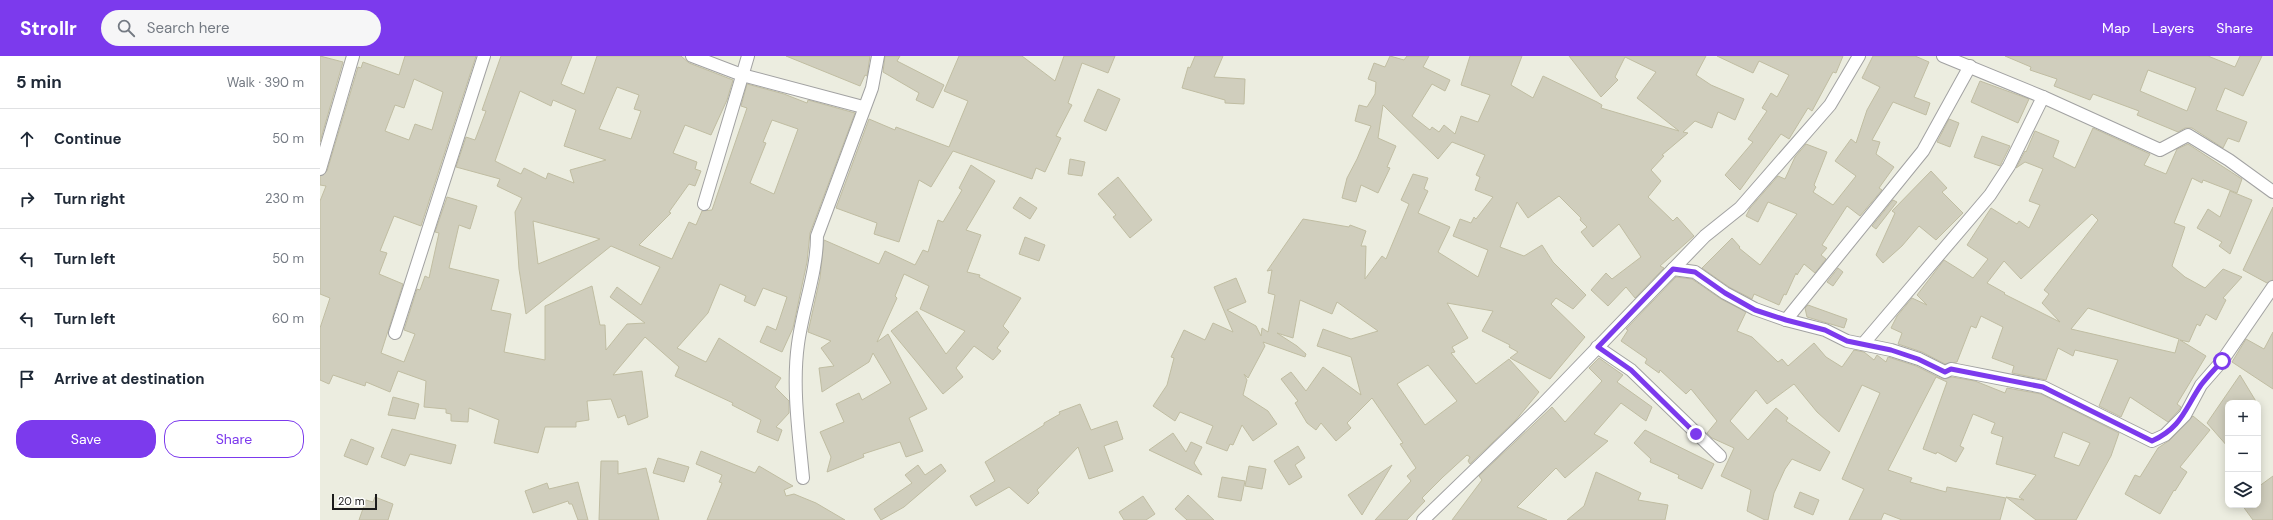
<!DOCTYPE html>
<html lang="en">
<head>
<meta charset="utf-8">
<style>
	body { margin:0; font-family:"DM Sans",sans-serif; background:#f6f6f7; color:#1f2937 }
	.controls { position:absolute; right:12px; bottom:12px; display:grid; overflow:hidden; border-radius:8px; box-shadow:0 2px 10px #0003 }
	.controls button { width:36px; height:36px; display:grid; place-items:center; padding:0; border:0; border-bottom:1px solid #e0e1e3; background:#fff; color:#1f2937; font:20px sans-serif }
	.scale { position:absolute; left:12px; bottom:10px; width:45px; box-sizing:border-box; padding-left:4px; border:2px solid #1b1b1b; border-top:0; font-size:11px; line-height:14px; white-space:nowrap; color:#1b1b1b; -webkit-text-stroke:3px #fff; paint-order:stroke }
	.stop { position:absolute; width:12px; height:12px; margin:-9px; border:3px solid #7c3aed; border-radius:50%; background:#fff }
	.stop.end { background:#7c3aed; border-color:#fff; box-shadow:0 1px 4px #0008 }
	.list { margin:0; padding:0; list-style:none }
	h2 { display:flex; justify-content:space-between; align-items:center; height:52px; margin:0; padding:0 16px; font-size:17px }
	h2 small { font-size:13px; font-weight:400; color:#747a83 }
	.list li { display:grid; grid-template-columns:26px 1fr auto; gap:12px; align-items:center; box-sizing:border-box; height:60px; padding:0 16px; border-top:1px solid #e0e1e3 }
	.list b { display:block; font-size:15px; white-space:nowrap }
	.list em { font-size:13px; font-style:normal; color:#747a83 }
	.actions { display:flex; gap:8px; padding:12px 16px }
	.actions a { flex:1; padding:9px 0; border:1px solid #7c3aed; border-radius:16px; text-align:center; font-size:14px; color:#7c3aed }
	.actions .main { background:#7c3aed; color:#fff }
	.icon { flex:none; width:22px; height:22px; fill:none; stroke:currentColor; stroke-width:2; stroke-linecap:round; stroke-linejoin:round }
	.map { position:relative; flex:none; width:1953px; height:464px; overflow:hidden }
	header { display:flex; align-items:center; gap:24px; box-sizing:border-box; height:56px; padding:0 20px; background:#7c3aed; color:#fff }
	header strong { font-size:19px }
	nav { display:flex; gap:22px; margin-inline-start:auto; font-size:14px }
	.search { width:280px; height:36px; background:#f6f6f7; display:flex; align-items:center; gap:10px; box-sizing:border-box; padding:0 14px; border-radius:22px; color:#747a83; font-size:15px }
	main { display:flex }
	aside { flex:1; background:#fff }
	.map>svg:first-child { display:block }
	.building { fill:#d0cebd; stroke:#c0bda2; fill-rule:evenodd }
	.lines { fill:none; stroke-linecap:round; stroke-linejoin:round }
	.street-casing { stroke:#a2a2a2; stroke-width:14 }
	.street { stroke:#fff; stroke-width:12 }
	.route { stroke:#7c3aed; stroke-width:5 }
</style>
</head>
<body>
<header>
<strong>Strollr</strong>
<div class="search"><svg class="icon" aria-label="search" viewBox="0 0 24 24"><circle cx="10" cy="10" r="6"/><path d="M15 15l6 6"/></svg>Search here</div>
<nav><a>Map</a><a>Layers</a><a>Share</a></nav>
</header>
<main>
<aside>
<h2>5 min<small>Walk · 390 m</small></h2>
<ul class="list">
<li><svg class="icon" aria-label="ahead" viewBox="0 0 24 24"><path d="M12 20V5M6 11l6-6 6 6"/></svg><div><b>Continue</b></div><em>50 m</em></li>
<li><svg class="icon" aria-label="right" viewBox="0 0 24 24"><path d="M7 20v-9h11M14 6l5 5-5 5"/></svg><div><b>Turn right</b></div><em>230 m</em></li>
<li><svg class="icon" aria-label="left" viewBox="0 0 24 24"><path d="M17 20v-9H6M10 6l-5 5 5 5"/></svg><div><b>Turn left</b></div><em>50 m</em></li>
<li><svg class="icon" aria-label="left" viewBox="0 0 24 24"><path d="M17 20v-9H6M10 6l-5 5 5 5"/></svg><div><b>Turn left</b></div><em>60 m</em></li>
<li><svg class="icon" aria-label="arrive" viewBox="0 0 24 24"><path d="M6 21V4h12l-3 4 3 4H6"/></svg><div><b>Arrive at destination</b></div></li>
</ul>
<div class="actions"><a class="main">Save</a><a>Share</a></div>
</aside>
<div class="map">
<svg width="1953" height="464" viewBox="0 0 1953 464">
	<rect width="100%" height="100%" fill="#ecede0"/>
	<g class="building">
		<path d="M0,0L23,6L0,86Z"/>
		<path d="M85,0H156L101,170L74,160L60,195L67,197L59,218L83,228L61,297L84,306L95,278L84,274L97,233L100,234L105,220L109,222L119,177L115,176L127,141L157,150L150,173L139,169L129,212L179,224L171,254L191,258L184,296L225,304V250L272,230L280,269H285L286,294L307,268L325,267L290,241L297,231L321,249L340,211L291,190L206,258L199,213L195,156L202,142L177,130L180,123L136,111L146,81L155,84L166,55L162,54L181,0H252L241,28L264,38L277,0H361L369,7L413,24L407,44L391,79L365,69L353,97L377,106L375,113L381,115L375,130L369,128L349,156L351,157L319,189L352,203L369,166L376,169L382,155L392,154L427,52L421,50L427,28L464,38L487,47L488,44L535,57L490,177L487,206L473,272L462,296L440,286L447,270L456,274L467,241L443,232L435,250L424,245L426,240L400,228L388,257L357,292L386,306L399,282L461,322L455,331L469,345V357L456,371L462,374L458,385L437,376L441,364L412,349L413,347L355,320L359,311L325,281L293,319L322,315L328,361L308,369L305,359L298,362L291,343L267,345L269,364L256,366V371H225L218,397L174,387L179,364L149,352L148,366L131,365V358L126,357V353L104,351L106,325L78,315L70,336L46,326L45,330L13,319L9,328L0,324V272L10,242L0,238V145L6,130L0,129V120L7,115L38,11L41,12L43,6L79,19ZM94,23L123,36L112,74L95,68L89,84L65,75L75,49L84,52ZM297,31L319,39L314,53L321,55L311,83L279,73ZM200,35L231,50L233,44L256,54L244,90L286,104L250,114L254,127L228,117L226,123L204,112L201,118L175,105ZM452,64L478,73L454,138L430,127L446,87L443,86ZM213,165L280,183L218,208Z"/>
		<path d="M466,0H550L547,20L545,19L540,30Z"/>
		<path d="M565,0H580L577,5L624,29L613,52L596,44L599,37L563,16Z"/>
		<path d="M639,0H702L735,25L744,0H795L788,17L762,7L748,47L752,49L736,80L741,82L725,116L716,112L712,123L633,95L611,131L599,124L579,186L554,178L557,167L516,152L549,63L575,74L576,71L629,91L648,45L624,35Z"/>
		<path d="M875,0H903L894,21L925,23L924,48L905,47V44L862,32L868,11L870,12Z"/>
		<path d="M1070,0L1084,4L1087,0H1109L1103,11L1130,24L1125,35L1112,28L1092,60L1110,74L1112,71L1119,76L1124,69L1135,78L1141,60L1158,66L1170,39L1141,29L1150,0H1202L1191,29L1213,42L1223,20L1277,46L1282,49L1281,52L1359,75L1317,42L1336,16L1305,1L1295,21L1298,24L1281,41L1249,0H1386L1376,19L1391,29L1424,43L1415,64L1398,56L1392,72L1375,65L1363,76L1368,77L1342,99L1344,100L1331,114L1341,125L1328,141L1353,165L1357,161L1374,180L1340,210L1344,212L1315,242L1306,231L1288,250L1271,234L1286,217L1292,223L1321,201L1299,168L1273,191L1261,176L1267,171L1260,164L1261,162L1239,140L1208,162L1197,146L1180,191L1204,200L1222,189L1233,206L1266,239L1253,253L1236,242L1231,248L1265,281L1230,323L1190,302L1198,296L1189,291L1190,289L1162,275L1173,255L1127,247L1148,282L1132,291L1135,296L1131,297L1156,328L1189,303L1219,336L1195,365L1150,408L1148,405L1150,401L1147,399L1123,421L1102,442L1105,445L1087,464H1055L1091,425L1087,420L1096,412L1080,388L1083,387L1052,342L1027,367L1031,372L1016,385L1001,367L996,374L987,367L975,347L978,345L961,323L971,316L986,335L1003,311L1041,339L1031,301L997,290L1003,273L1031,283L1058,275L1017,246L1012,258L980,244L973,282L957,277L977,290L986,298L985,301L943,286L945,290L928,322L924,318L927,324L923,339L948,355L957,368L933,385L922,369L913,389L910,388L907,395L886,387L893,370L860,356L855,365L833,350L847,329L854,302L851,301L864,274L885,284L893,267L913,276L894,231L916,222L926,246L907,254L936,270L941,280L942,272L948,276L955,239L948,237L952,214L947,215L983,163L1029,171L1030,169L1046,175L1041,190H1046L1045,223L1062,200L1066,203L1089,148L1081,144L1093,118L1108,122L1104,133L1108,135L1098,157L1130,171L1118,196L1158,221L1168,194L1133,180L1140,163L1151,167L1154,161L1156,163L1173,141L1155,134L1160,121L1156,119L1165,99L1132,86L1118,103L1063,49L1058,82L1076,90L1067,111L1070,112L1058,137L1041,129L1036,146L1022,142L1027,122L1037,103L1051,70L1035,65L1039,49L1047,51L1055,38L1056,26L1048,23L1054,7L1065,11ZM1108,309L1137,345L1105,369L1077,328Z"/>
		<path d="M1397,0H1523L1516,17L1513,16L1492,55L1488,52L1469,83L1461,78L1420,134L1405,119L1433,86L1428,83L1447,55L1442,52L1451,37L1457,41L1469,19L1439,5L1433,17Z"/>
		<path d="M1553,0H1595L1609,6L1594,41L1610,47L1606,59L1573,46L1552,84L1560,86L1556,98L1574,111L1559,132L1562,134L1540,160L1527,150L1502,189L1507,192L1501,199L1506,203L1495,217L1484,208L1477,219L1476,217L1466,239L1464,238L1459,249L1434,238L1432,243L1409,231L1382,212L1412,182L1420,191L1419,192L1440,209L1477,158L1448,146L1438,166L1426,160L1430,152L1458,120L1465,123L1475,101L1486,88L1507,96L1494,129L1496,131L1493,136L1513,149L1536,120L1515,105L1531,83L1536,87L1547,54L1560,31L1542,22Z"/>
		<path d="M1685,0H1888L1915,11L1920,0H1942L1923,40L1905,32L1896,54L1927,66L1919,86L1908,82L1903,92L1872,72H1865L1858,76L1817,59L1819,55L1773,38L1770,44L1734,30L1737,23L1710,14L1711,11ZM1828,14L1876,32L1867,55L1820,35Z"/>
		<path d="M1660,25L1709,43L1698,67L1651,46Z"/>
		<path d="M778,33L800,43L786,75L764,65Z"/>
		<path d="M1629,63L1639,67L1630,91L1617,86Z"/>
		<path d="M1773,72L1830,98L1824,109L1846,118L1857,93L1868,88L1922,123L1917,137L1883,124L1882,127L1872,122L1854,167L1865,171L1852,210L1865,221L1885,232L1903,213L1922,221L1903,242L1906,244L1896,264L1886,258L1880,270L1877,268L1869,286L1860,284L1886,300L1857,348L1861,351L1859,354L1848,366L1810,341L1801,361L1779,350L1798,304L1755,294L1753,300L1738,292L1726,324L1692,317L1694,310L1672,302L1683,271L1661,260L1656,272L1651,270L1637,306L1625,308L1602,296L1578,288L1582,277L1571,272L1577,260L1592,242L1607,249L1597,239L1624,204L1653,222L1668,203L1647,189L1671,152L1697,168L1699,165L1709,172L1720,149L1709,145L1723,113L1705,106L1696,112L1705,95L1706,96L1715,75L1739,85L1733,101L1755,112ZM1772,158L1778,164L1724,234L1729,238L1722,247L1740,266L1684,238L1685,237L1667,227L1684,205L1701,223ZM1768,252L1859,283L1855,297L1751,273Z"/>
		<path d="M1662,80L1690,90L1680,110L1654,101Z"/>
		<path d="M750,103L765,106L762,120L748,118Z"/>
		<path d="M651,109L675,125L646,174L661,179L647,216L660,219L659,221L701,242L683,270L689,276L677,292L681,295L673,304L654,290L636,312L643,321L623,338L571,275L597,255L626,298L645,275L600,253L609,230L584,218L575,240L577,242L557,286L568,278L607,353L589,362L603,395L586,401L580,386L543,398L544,401L507,416L511,401L500,376L524,366L516,348L539,337L542,344L571,327L553,297L549,306L502,336L499,312L514,310L501,292L511,285L488,276L500,222L504,184L559,208L565,195L595,209L603,194L608,196L618,164L623,166L642,134L639,132Z"/>
		<path d="M1611,115L1627,132L1622,136L1643,157L1616,184L1599,170L1582,190L1563,207L1556,199L1575,157L1572,155Z"/>
		<path d="M798,121L832,164L810,182L793,161L796,159L778,138Z"/>
		<path d="M1910,135L1932,144L1910,198L1899,190L1902,186L1877,172L1888,153L1900,161Z"/>
		<path d="M700,141L717,152L710,163L693,152Z"/>
		<path d="M1573,144L1577,146L1556,173L1552,170Z"/>
		<path d="M1953,151V224L1947,227L1923,214Z"/>
		<path d="M705,181L725,189L719,205L699,198Z"/>
		<path d="M1518,212L1523,216L1513,230L1507,226Z"/>
		<path d="M1356,221L1372,223L1401,243L1426,256L1417,275L1432,281L1458,306L1462,303L1468,310L1494,287L1506,301L1522,311L1534,294L1544,296L1554,304L1557,299L1566,306L1568,301L1596,310L1622,323L1632,321L1655,325L1685,337L1687,332L1721,338L1799,377L1791,400L1756,464H1716L1686,441L1704,444L1699,441L1716,419L1676,408L1683,381L1671,377L1675,367L1653,358L1640,390L1644,392L1636,406L1617,396L1616,398L1603,393L1627,326L1616,321L1568,414L1592,422L1590,426L1626,436L1627,431L1686,442L1680,464H1582L1564,457L1561,464H1529L1544,433L1522,423L1560,337L1542,329L1519,376L1497,356L1474,328L1447,348L1436,334L1410,365L1428,384L1456,352L1468,362L1466,365L1510,396L1500,415L1472,403L1465,413L1454,437L1448,464H1445L1427,455L1431,434L1401,420L1414,392L1392,382L1387,377L1397,365L1371,333L1366,338L1340,314L1339,317L1325,307L1327,303L1301,285L1308,274L1306,273ZM1743,376L1770,387L1759,410L1734,401Z"/>
		<path d="M1488,249L1527,263L1524,272L1487,261L1485,252Z"/>
		<path d="M1953,276V333L1912,306L1926,283L1944,293Z"/>
		<path d="M1279,302L1303,319L1297,326L1332,351L1326,365L1301,347L1274,378L1288,385L1245,422L1236,412L1197,451L1227,464H1132L1162,424L1159,420L1232,351L1245,366L1282,325L1269,312Z"/>
		<path d="M1920,319L1937,347H1908V391L1887,367Z"/>
		<path d="M73,341L99,348L95,363L68,359Z"/>
		<path d="M760,348L771,374L797,365L803,383L784,390L793,415L769,423L758,391L717,434L719,437L708,448L689,431L656,450L650,440L675,425L665,406L724,369V367L740,358L739,356Z"/>
		<path d="M1873,360L1890,374L1860,411L1867,416L1855,435L1854,434L1840,458L1805,438L1815,419L1820,421L1838,392L1850,384Z"/>
		<path d="M72,373L136,389L131,408L90,398L85,410L61,401Z"/>
		<path d="M1325,374L1394,408L1382,433L1358,422L1359,419L1330,406L1331,403L1314,387Z"/>
		<path d="M853,377L866,396L871,386L882,391L874,407L882,419L829,394Z"/>
		<path d="M31,383L54,392L47,409L24,400Z"/>
		<path d="M978,390L985,402L975,409L982,421L969,429L954,405Z"/>
		<path d="M381,395L435,417L439,410L473,430L464,434L466,440L474,438L496,447L525,464H387L402,427L399,426L402,419L376,408Z"/>
		<path d="M338,402L369,411L364,426L333,417Z"/>
		<path d="M281,405H298V418L326,412L339,464H279Z"/>
		<path d="M621,408L626,415L584,451L561,464L554,453L592,427L585,419L598,409L605,419Z"/>
		<path d="M1072,409L1042,459L1028,439Z"/>
		<path d="M929,410L946,413L942,433L925,430Z"/>
		<path d="M1276,416L1321,437L1318,444L1348,449L1345,464H1247L1264,450Z"/>
		<path d="M1953,420V464H1933L1922,449H1938V431Z"/>
		<path d="M902,421L925,425L921,445L898,441Z"/>
		<path d="M258,426L268,464H258L252,448H249L248,445L213,457L205,435L227,427L229,433Z"/>
		<path d="M1480,436L1499,444L1493,459L1474,451Z"/>
		<path d="M868,439L894,464H867L855,453Z"/>
		<path d="M823,440L835,458L826,464H804L799,456Z"/>
		<path d="M55,441L73,448L68,464H39L46,444L53,446Z"/>
	</g>
	<g class="lines">
		<defs>
			<g id="street">
				<path d="M372,0L422,19L543,51"/>
				<path d="M1623,0L1723,41L1840,94L1868,79L1909,104L1953,136"/>
				<path d="M0,113L33,0"/>
				<path d="M384,148L428,0"/>
				<path d="M1353,213L1375,216L1405,237L1435,253L1466,264L1505,274L1527,285L1571,294L1599,303L1625,316L1631,313L1723,331L1832,385L1845,379L1865,359L1881,329L1902,305L1953,231"/>
				<path d="M1466,264L1603,95L1650,10"/>
				<path d="M75,277L164,0"/>
				<path d="M1543,288L1670,139L1689,110L1723,41"/>
				<path d="M1277,291L1311,314L1400,400"/>
				<path d="M483,422C479,378 472,331 478,288C483,251 497,216 497,180L552,32L558,0"/>
				<path d="M1103,464L1223,348L1385,180L1420,152L1510,49L1539,0"/>
			</g>
		</defs>
		<use href="#street" class="street-casing"/>
		<use href="#street" class="street"/>
	</g>
	<g class="lines">
		<path class="route" d="M1376,378L1311,314L1278,291L1353,213L1375,216L1405,237L1435,254L1466,264L1505,274L1527,285L1571,294L1598,303L1625,316L1631,313L1723,331L1832,385C1862,371 1864,354 1881,329C1887,321 1895,313 1902,305"/>
	</g>
</svg>
<div class="controls">
<button>+</button>
<button>−</button>
<button><svg class="icon" aria-label="layers" viewBox="0 0 24 24"><path d="M12 4l9 5-9 5-9-5zM3 14l9 5 9-5"/></svg></button>
</div>
<div class="scale">20 m</div>
<div class="stop" style="left:1902px;top:305px"></div>
<div class="stop end" style="left:1376px;top:378px"></div>
</div>
</main>
</body>
</html>
